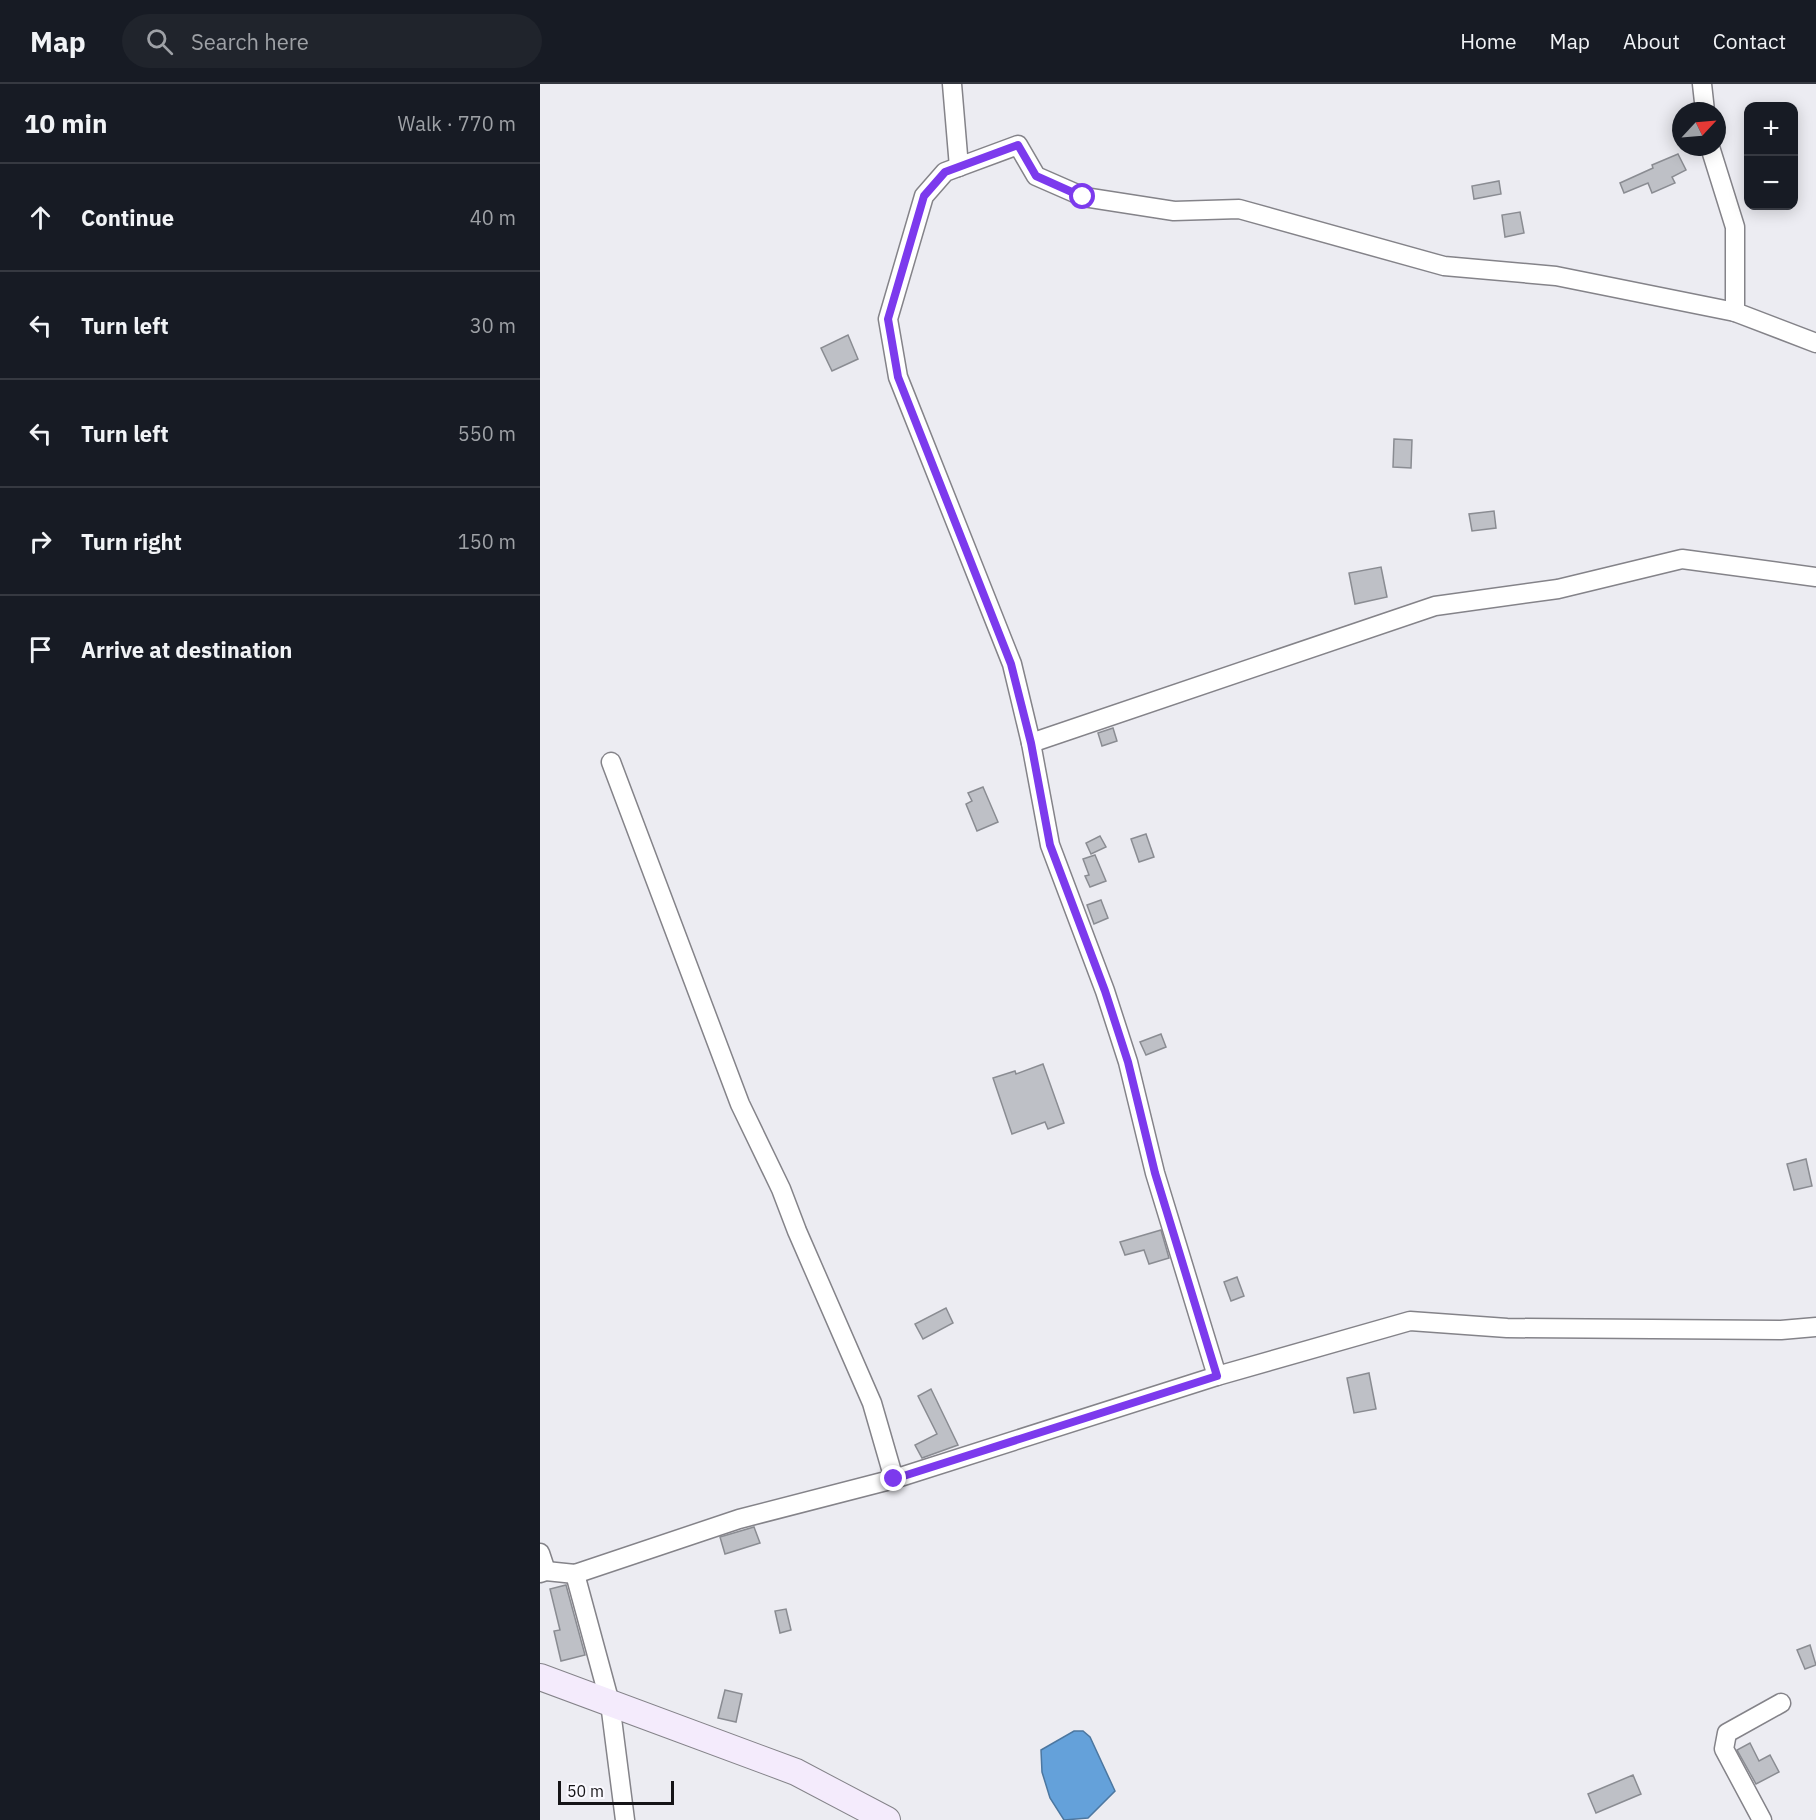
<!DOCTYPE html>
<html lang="en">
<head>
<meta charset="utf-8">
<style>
	body { margin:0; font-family:"IBM Plex Sans",sans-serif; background:#20242c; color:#f1f3f6 }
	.controls { position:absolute; right:18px; top:18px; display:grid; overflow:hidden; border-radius:12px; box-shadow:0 3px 15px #0003 }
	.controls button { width:54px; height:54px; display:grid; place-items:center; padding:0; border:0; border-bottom:2px solid #363941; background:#171b24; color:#f1f3f6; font:30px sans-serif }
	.compass { position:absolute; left:1132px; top:18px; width:54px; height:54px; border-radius:50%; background:#171b24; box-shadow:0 3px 15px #0003; rotate:64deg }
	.scale { position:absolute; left:18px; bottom:15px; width:116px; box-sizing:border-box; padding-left:6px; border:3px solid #151417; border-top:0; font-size:16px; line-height:21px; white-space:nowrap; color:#151417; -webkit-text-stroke:4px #faf9ff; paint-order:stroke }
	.stop { position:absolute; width:18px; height:18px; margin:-14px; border:4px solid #7c3aed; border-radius:50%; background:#fff }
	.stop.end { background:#7c3aed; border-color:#fff; box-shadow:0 2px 6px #0008 }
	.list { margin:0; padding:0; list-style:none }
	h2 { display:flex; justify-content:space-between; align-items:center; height:78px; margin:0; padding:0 24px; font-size:26px }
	h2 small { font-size:20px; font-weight:400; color:#9ea1a6 }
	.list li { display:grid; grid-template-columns:39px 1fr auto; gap:18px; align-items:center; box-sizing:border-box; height:108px; padding:0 24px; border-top:2px solid #363941 }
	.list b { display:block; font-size:22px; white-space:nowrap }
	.list em { font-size:20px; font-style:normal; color:#9ea1a6 }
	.icon { flex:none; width:33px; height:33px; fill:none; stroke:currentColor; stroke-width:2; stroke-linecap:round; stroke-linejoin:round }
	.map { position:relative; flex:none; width:1276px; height:1736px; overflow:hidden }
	header { display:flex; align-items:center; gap:36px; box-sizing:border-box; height:84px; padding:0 30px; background:#171b24; border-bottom:2px solid #363941 }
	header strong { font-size:28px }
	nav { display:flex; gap:33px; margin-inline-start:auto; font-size:21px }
	.search { width:420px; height:54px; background:#20242c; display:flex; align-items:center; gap:15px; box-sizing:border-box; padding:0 21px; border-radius:33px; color:#9ea1a6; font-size:22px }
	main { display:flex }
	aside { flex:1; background:#171b24 }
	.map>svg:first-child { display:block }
	.water { fill:#64a1da; stroke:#4c77a0; stroke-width:1.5 }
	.building { fill:#bec0c6; stroke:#8a8c92; stroke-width:1.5 }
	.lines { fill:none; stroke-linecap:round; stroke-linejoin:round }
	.minor-casing { stroke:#848389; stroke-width:21 }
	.secondary-casing { stroke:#848389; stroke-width:28 }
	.minor { stroke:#fff; stroke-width:18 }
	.secondary { stroke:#f4ebfc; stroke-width:26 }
	.route { stroke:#7c3aed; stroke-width:8 }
</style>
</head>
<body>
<header>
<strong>Map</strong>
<div class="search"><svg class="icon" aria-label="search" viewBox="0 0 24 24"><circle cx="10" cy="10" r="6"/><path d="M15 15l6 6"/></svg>Search here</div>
<nav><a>Home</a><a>Map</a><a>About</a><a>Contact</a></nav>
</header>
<main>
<aside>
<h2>10 min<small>Walk · 770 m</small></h2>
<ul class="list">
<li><svg class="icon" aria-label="ahead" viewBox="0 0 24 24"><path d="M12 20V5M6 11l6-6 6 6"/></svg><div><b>Continue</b></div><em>40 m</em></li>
<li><svg class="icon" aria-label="left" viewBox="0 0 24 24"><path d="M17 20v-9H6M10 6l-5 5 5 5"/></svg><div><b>Turn left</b></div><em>30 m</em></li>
<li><svg class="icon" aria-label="left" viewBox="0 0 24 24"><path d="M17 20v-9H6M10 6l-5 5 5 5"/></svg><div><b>Turn left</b></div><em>550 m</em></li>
<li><svg class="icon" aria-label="right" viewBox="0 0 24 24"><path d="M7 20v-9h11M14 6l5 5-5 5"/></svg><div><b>Turn right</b></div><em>150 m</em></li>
<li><svg class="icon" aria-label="arrive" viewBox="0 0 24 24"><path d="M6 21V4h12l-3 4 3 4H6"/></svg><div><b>Arrive at destination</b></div></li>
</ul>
</aside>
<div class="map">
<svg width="1276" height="1736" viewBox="0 0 1276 1736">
	<rect width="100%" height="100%" fill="#ececf2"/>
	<path class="water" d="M534,1647H543L550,1653L575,1707L548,1734L524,1736L510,1714L502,1688L501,1666Z"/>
	<g class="building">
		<path d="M1138,70L1146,86L1132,93L1135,99L1112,109L1108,99L1084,109L1080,99L1113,84L1112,81Z"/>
		<path d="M959,97L961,110L934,115L932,102Z"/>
		<path d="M980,128L984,149L965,153L962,131Z"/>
		<path d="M308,251L318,275L292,287L281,264Z"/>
		<path d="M854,355L872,356L871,384L853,383Z"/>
		<path d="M954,427L956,444L932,447L929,430Z"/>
		<path d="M841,483L847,513L815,520L809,489Z"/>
		<path d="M573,644L577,657L562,662L558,649Z"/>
		<path d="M443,703L458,738L437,747L426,720L432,717L428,709Z"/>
		<path d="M606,750L614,773L599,778L591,755Z"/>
		<path d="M560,752L566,763L551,770L546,759Z"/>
		<path d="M555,771L566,797L550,803L545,792L549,791L543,775Z"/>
		<path d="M561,816L568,834L554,840L547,821Z"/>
		<path d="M621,950L626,963L606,971L600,958Z"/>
		<path d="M503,980L524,1039L508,1045L505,1038L472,1050L453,994L475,987L476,990Z"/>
		<path d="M1266,1075L1272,1102L1254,1106L1247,1080Z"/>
		<path d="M621,1146L629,1174L609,1180L604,1166L585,1171L580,1158Z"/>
		<path d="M697,1193L704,1212L691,1217L684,1198Z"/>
		<path d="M406,1224L413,1239L383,1255L375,1240Z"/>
		<path d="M829,1289L836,1325L814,1329L807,1294Z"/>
		<path d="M391,1305L418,1361L382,1374L375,1361L397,1350L378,1312Z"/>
		<path d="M214,1443L220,1459L185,1470L180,1453Z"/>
		<path d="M26,1501L45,1571L21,1577L14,1547L20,1546L10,1505Z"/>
		<path d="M246,1525L251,1546L240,1549L235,1527Z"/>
		<path d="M1270,1561L1276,1581L1265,1585L1257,1566Z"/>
		<path d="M185,1606L202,1610L196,1638L178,1634Z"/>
		<path d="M1210,1659L1219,1677L1230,1671L1239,1688L1216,1700L1197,1666Z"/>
		<path d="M1093,1691L1101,1710L1056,1729L1048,1710Z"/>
	</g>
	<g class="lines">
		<defs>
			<g id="minor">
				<path d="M412,0L419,83"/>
				<path d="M1162,0L1165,27"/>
				<path d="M1170,63L1195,143V228L1276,259"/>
				<path d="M1195,228L1016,192L904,182L699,125L634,127L544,113L496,92L478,61L405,88L384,112L348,235L358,293L472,580L491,659L510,761L565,907L588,978L615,1089L677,1292L870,1237L967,1244L1241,1246L1276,1243"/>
				<path d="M491,659L895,522L1018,505L1142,475L1276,493"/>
				<path d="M71,678L200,1020L241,1105L257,1147L332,1319L354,1395"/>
				<path d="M0,1469L6,1487"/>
				<path d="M0,1489L6,1487L35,1490L199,1435L354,1395L677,1292"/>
				<path d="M35,1490L70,1619L85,1736"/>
				<path d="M1222,1736L1184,1665L1187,1649L1241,1619"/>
			</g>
			<path id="secondary" d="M0,1593L256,1688L347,1736"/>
		</defs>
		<use href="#minor" class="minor-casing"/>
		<use href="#secondary" class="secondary-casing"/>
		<use href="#minor" class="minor"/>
		<use href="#secondary" class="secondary"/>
	</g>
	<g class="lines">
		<path class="route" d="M354,1395L677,1292L615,1089L588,978L565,907L510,761L491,659L471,580L358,293L348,235L384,112L405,88L478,61L496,92L543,113"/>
	</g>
</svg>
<div class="controls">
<button>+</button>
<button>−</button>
</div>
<svg class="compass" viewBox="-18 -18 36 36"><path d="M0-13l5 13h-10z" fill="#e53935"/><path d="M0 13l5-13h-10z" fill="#9ea1a6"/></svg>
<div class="scale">50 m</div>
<div class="stop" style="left:543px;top:113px"></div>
<div class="stop end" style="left:354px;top:1395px"></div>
</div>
</main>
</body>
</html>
